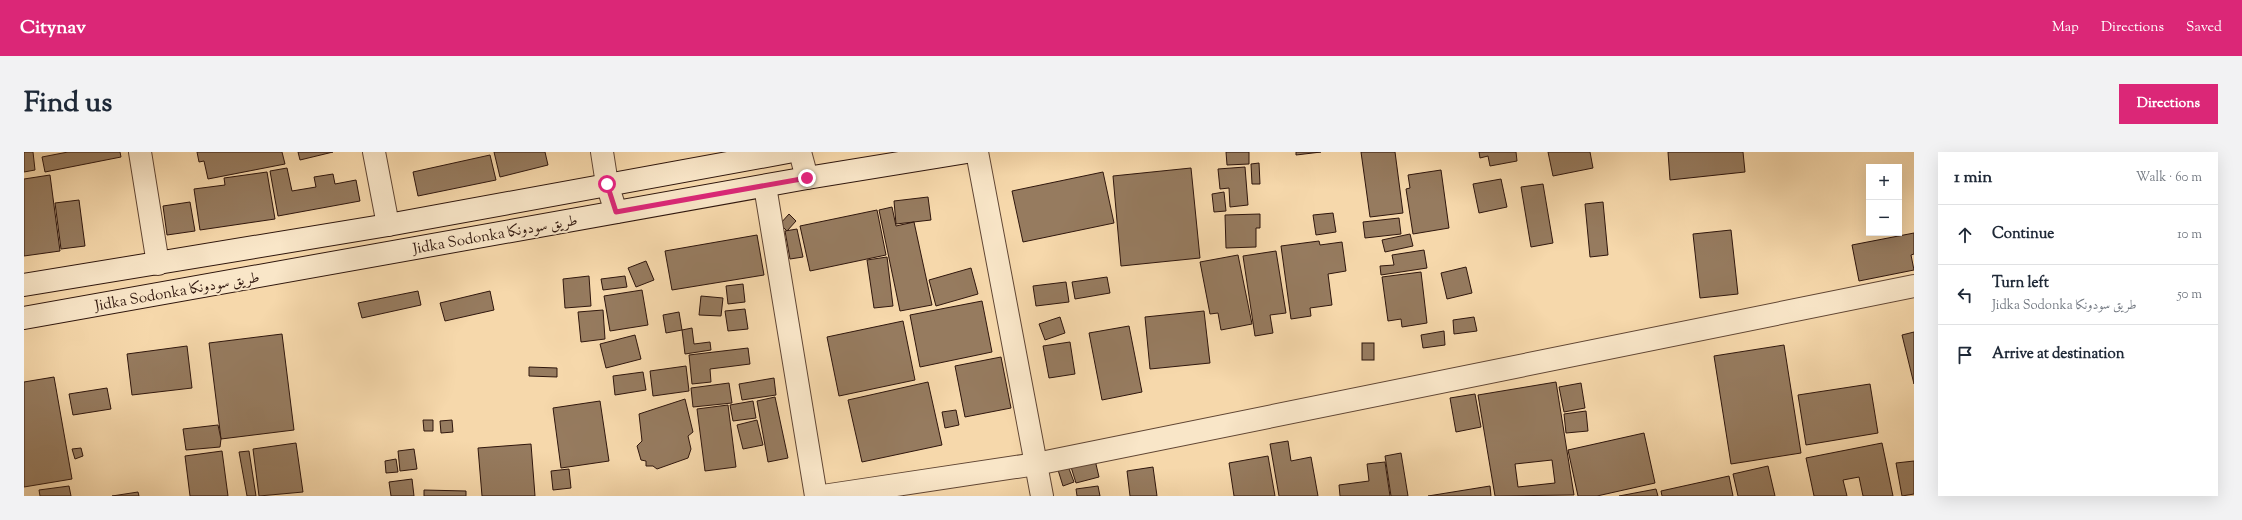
<!DOCTYPE html>
<html lang="en">
<head>
<meta charset="utf-8">
<style>
	body { margin:0; font-family:"Sorts Mill Goudy",Amiri,serif; background:#f2f2f3; color:#1f2937 }
	.controls { position:absolute; right:12px; top:12px; display:grid; overflow:hidden; border-radius:0px; box-shadow:0 4px 16px #0002 }
	.controls button { width:36px; height:36px; display:grid; place-items:center; padding:0; border:0; border-bottom:1px solid #e0e1e3; background:#fff; color:#1f2937; font:20px sans-serif }
	.stop { position:absolute; width:12px; height:12px; margin:-9px; border:3px solid #db2777; border-radius:50%; background:#fff }
	.stop.end { background:#db2777; border-color:#fff; box-shadow:0 1px 4px #0008 }
	.list { margin:0; padding:0; list-style:none }
	h2 { display:flex; justify-content:space-between; align-items:center; height:52px; margin:0; padding:0 16px; font-size:17px }
	h2 small { font-size:13px; font-weight:400; color:#747a83 }
	.list li { display:grid; grid-template-columns:26px 1fr auto; gap:12px; align-items:center; box-sizing:border-box; height:60px; padding:0 16px; border-top:1px solid #e0e1e3 }
	.list b { display:block; font-size:15px; white-space:nowrap }
	.list p { margin:0; font-size:13px; white-space:nowrap; color:#747a83 }
	.list em { font-size:13px; font-style:normal; color:#747a83 }
	.icon { flex:none; width:22px; height:22px; fill:none; stroke:currentColor; stroke-width:2; stroke-linecap:round; stroke-linejoin:round }
	.map { position:relative; flex:none; width:1890px; height:344px; overflow:hidden; border-radius:0px }
	header { display:flex; align-items:center; gap:24px; box-sizing:border-box; height:56px; padding:0 20px; background:#db2777; color:#fff }
	header strong { font-size:19px }
	nav { display:flex; gap:22px; margin-inline-start:auto; font-size:14px }
	.intro { display:flex; align-items:center; justify-content:space-between; box-sizing:border-box; height:96px; padding:0 24px }
	h1 { margin:0; font-size:28px }
	.button { padding:10px 18px; border-radius:0px; background:#db2777; color:#fff; font-size:14px; font-weight:700 }
	main { display:flex; gap:24px; padding:0 24px }
	aside { flex:1; background:#fff; border-radius:0px; box-shadow:0 4px 16px #0002 }
	.map>svg:first-child { display:block }
	.building { fill:#967b5f; stroke:#2f160d; fill-rule:evenodd }
	.lines { fill:none; stroke-linecap:round; stroke-linejoin:round }
	.minor-casing { stroke:#614634; stroke-width:24 }
	.secondary-casing { stroke:#2f160d; stroke-width:24 }
	.minor { stroke:#f9e6c8; stroke-width:22 }
	.secondary { stroke:#f9e6c8; stroke-width:22 }
	.route { stroke:#db2777; stroke-width:5 }
	.labels { text-anchor:middle; stroke-width:4; stroke-linejoin:round; paint-order:stroke }
	.street-label { font-size:15px; fill:#2f160d; stroke:#f9e6c8 }
</style>
</head>
<body>
<header>
<strong>Citynav</strong>
<nav><a>Map</a><a>Directions</a><a>Saved</a></nav>
</header>
<div class="intro"><h1>Find us</h1><a class="button">Directions</a></div>
<main>
<div class="map">
<svg width="1890" height="344" viewBox="0 0 1890 344">
	<rect width="100%" height="100%" fill="#f6d8ab"/>
	<filter id="stains"><feTurbulence type="fractalNoise" baseFrequency=".005" numOctaves="4"/><feColorMatrix values="0 0 0 0 .2 0 0 0 0 .09 0 0 0 0 .02 0 0 0 .5 -.17"/></filter>
	<radialGradient id="worn" r=".72"><stop offset=".6" stop-color="#630" stop-opacity="0"/><stop offset="1" stop-color="#630" stop-opacity=".3"/></radialGradient>
	<g class="building">
		<path d="M0,0H9L11,18L0,20Z"/>
		<path d="M44,0H96L97,5L21,20L18,5Z"/>
		<path d="M173,0H258L261,12L184,27L180,9L175,10Z"/>
		<path d="M274,0H309L276,8Z"/>
		<path d="M470,0H521L524,13L476,25Z"/>
		<path d="M1202,0H1225V12L1203,13Z"/>
		<path d="M1272,0H1297L1272,3Z"/>
		<path d="M1337,0H1371L1379,61L1346,65Z"/>
		<path d="M1455,0H1492L1493,9L1466,14L1464,4L1456,6Z"/>
		<path d="M1524,0H1566L1569,16L1529,24Z"/>
		<path d="M1644,0H1719L1721,20L1646,28Z"/>
		<path d="M466,3L472,28L394,44L389,20Z"/>
		<path d="M1235,11L1236,32H1228L1227,12Z"/>
		<path d="M1221,15L1224,53L1206,55L1205,36L1196,37L1194,17Z"/>
		<path d="M263,16L268,39L292,35L290,25L309,22L311,32L332,28L336,49L254,64L246,19Z"/>
		<path d="M1167,16L1176,106L1097,114L1089,24Z"/>
		<path d="M1417,18L1425,76L1389,82L1382,37L1386,36L1384,23Z"/>
		<path d="M243,20L251,67L176,78L170,37L201,33L200,26Z"/>
		<path d="M1079,20L1090,71L999,90L988,39Z"/>
		<path d="M26,23L36,99L0,104V27Z"/>
		<path d="M1477,27L1483,55L1455,61L1449,32Z"/>
		<path d="M1519,32L1529,91L1507,95L1497,35Z"/>
		<path d="M1200,40L1202,59L1190,60L1188,42Z"/>
		<path d="M904,45L907,68L872,72L870,49Z"/>
		<path d="M55,48L61,94L37,97L31,51Z"/>
		<path d="M166,50L171,79L143,83L139,54Z"/>
		<path d="M1579,50L1584,103L1566,105L1561,52Z"/>
		<path d="M868,55L872,74L890,70L908,153L876,159L855,58Z"/>
		<path d="M853,58L862,103L786,119L776,74Z"/>
		<path d="M1309,61L1312,80L1292,83L1289,63Z"/>
		<path d="M765,62L772,69L763,79L756,72Z"/>
		<path d="M1236,62V76H1232V95L1202,96L1201,63Z"/>
		<path d="M1375,66L1377,82L1341,86L1339,70Z"/>
		<path d="M773,77L779,105L766,107L761,79Z"/>
		<path d="M1707,78L1714,142L1676,146L1669,82Z"/>
		<path d="M1890,81V102L1887,103L1890,118L1835,129L1828,93Z"/>
		<path d="M1386,82L1389,94L1361,100L1358,88Z"/>
		<path d="M733,83L740,123L648,138L641,99Z"/>
		<path d="M1295,89L1296,93L1318,90L1322,119L1304,122L1308,153L1286,156L1287,164L1267,167L1257,94Z"/>
		<path d="M1400,98L1403,116L1357,123L1356,114L1370,113L1368,103Z"/>
		<path d="M1252,99L1262,161L1246,163L1249,181L1231,184L1219,104Z"/>
		<path d="M1214,103L1228,172L1197,178L1194,161L1186,162L1176,110Z"/>
		<path d="M863,105L869,154L850,156L843,108Z"/>
		<path d="M622,109L630,128L612,135L604,116Z"/>
		<path d="M1442,115L1448,141L1423,147L1417,121Z"/>
		<path d="M947,116L954,142L912,154L905,128Z"/>
		<path d="M1397,120L1403,171L1378,175L1377,167L1364,169L1358,125Z"/>
		<path d="M565,124L567,154L541,156L539,127Z"/>
		<path d="M601,124L603,135L579,138L577,127Z"/>
		<path d="M1083,125L1086,141L1051,147L1048,130Z"/>
		<path d="M1042,130L1045,150L1012,154L1009,134Z"/>
		<path d="M719,132L721,150L704,152L702,134Z"/>
		<path d="M618,138L624,173L586,179L580,144Z"/>
		<path d="M394,139L397,153L338,166L334,151Z"/>
		<path d="M466,139L470,158L421,169L416,151Z"/>
		<path d="M677,144L699,146L697,164L675,163Z"/>
		<path d="M958,149L968,200L896,215L886,163Z"/>
		<path d="M721,157L724,177L704,179L701,159Z"/>
		<path d="M579,158L581,187L557,190L554,160Z"/>
		<path d="M1180,159L1186,211L1126,217L1121,165Z"/>
		<path d="M655,160L658,178L642,181L639,163Z"/>
		<path d="M1036,165L1041,181L1021,188L1015,172Z"/>
		<path d="M1450,165L1453,179L1430,182L1429,168Z"/>
		<path d="M879,169L891,228L815,244L803,185Z"/>
		<path d="M1105,174L1118,240L1078,248L1065,181Z"/>
		<path d="M668,176L670,192L686,190L687,198L661,202L658,178Z"/>
		<path d="M1420,179L1421,193L1399,196L1397,183Z"/>
		<path d="M1890,180V232L1878,183Z"/>
		<path d="M258,182L270,278L197,287L185,191Z"/>
		<path d="M611,183L617,207L582,216L576,192Z"/>
		<path d="M1046,190L1051,222L1025,226L1019,194Z"/>
		<rect x="1338" y="191" width="12" height="17"/>
		<path d="M1760,193L1777,301L1707,312L1690,204Z"/>
		<path d="M163,194L168,236L108,243L103,202Z"/>
		<path d="M724,196L726,212L686,217L687,230L668,232L665,203Z"/>
		<path d="M977,205L987,256L941,265L931,214Z"/>
		<path d="M662,214L665,239L629,244L626,219Z"/>
		<path d="M505,215L533,216V225L505,224Z"/>
		<path d="M619,220L622,238L591,243L589,224Z"/>
		<path d="M30,225L48,327L0,335V230Z"/>
		<path d="M750,226L752,243L718,248L715,232Z"/>
		<path d="M904,230L918,293L838,310L824,248Z"/>
		<path d="M1532,230L1550,343L1471,344L1454,243ZM1528,308L1531,331L1494,335L1491,312Z"/>
		<path d="M705,231L708,251L669,255L667,236Z"/>
		<path d="M1557,231L1561,256L1540,260L1535,235Z"/>
		<path d="M1846,232L1854,281L1782,293L1774,243Z"/>
		<path d="M83,236L87,257L49,263L45,242Z"/>
		<path d="M1451,242L1457,275L1432,280L1426,246Z"/>
		<path d="M751,245L764,306L744,310L733,249Z"/>
		<path d="M661,247L669,280L664,284L667,297L664,306L633,317L629,314H622V309L617,308L613,294L618,289L615,262Z"/>
		<path d="M576,249L585,309L537,316L529,256Z"/>
		<path d="M729,249L732,266L709,269L706,253Z"/>
		<path d="M704,253L712,315L681,319L673,257Z"/>
		<path d="M932,258L935,273L921,276L918,260Z"/>
		<path d="M1562,259L1564,279L1542,281L1540,262Z"/>
		<path d="M399,268H409V279H400Z"/>
		<path d="M428,268L429,280L417,281L416,269Z"/>
		<path d="M733,268L739,293L719,297L713,273Z"/>
		<path d="M194,273L197,287L196,295L162,298L159,277Z"/>
		<path d="M1620,281L1631,331L1573,344H1554L1544,298Z"/>
		<path d="M1264,289L1267,309L1287,305L1294,344H1255L1246,292Z"/>
		<path d="M272,291L279,340L235,344L229,297Z"/>
		<path d="M1858,291L1869,344H1839L1835,325L1819,328L1823,344H1790L1782,306Z"/>
		<path d="M507,292L511,344H458L454,296Z"/>
		<path d="M57,296L59,304L51,307L48,297Z"/>
		<path d="M390,297L393,317L376,319L374,299Z"/>
		<path d="M198,299L204,344H166L161,304Z"/>
		<path d="M225,299L232,344H223L215,300Z"/>
		<path d="M1377,301L1384,344H1367L1361,304Z"/>
		<path d="M1244,304L1251,344H1210L1205,311Z"/>
		<path d="M372,307L374,320L362,321L361,309Z"/>
		<path d="M1071,308L1075,325L1052,331L1047,315Z"/>
		<path d="M1890,309V342L1878,344L1872,311Z"/>
		<path d="M1361,310L1366,344H1316L1315,333L1345,329L1343,312Z"/>
		<path d="M1044,314L1050,330L1039,334L1034,318Z"/>
		<path d="M1744,314L1751,344H1714L1709,322Z"/>
		<path d="M1129,315L1133,344H1106L1103,319Z"/>
		<path d="M545,317L547,336L529,338L527,319Z"/>
		<path d="M1705,324L1709,344H1638L1637,339Z"/>
		<path d="M388,327L390,344H367L365,330Z"/>
		<path d="M45,334L47,344H16L15,338Z"/>
		<path d="M1074,334L1076,344H1053L1052,337Z"/>
		<path d="M1466,334L1467,344H1404Z"/>
		<path d="M1632,337L1634,344H1595Z"/>
		<path d="M400,338L442,339V344H400Z"/>
		<path d="M114,340L115,344H88Z"/>
	</g>
	<g class="lines">
		<defs>
			<g id="minor">
				<path d="M116,0L134,112"/>
				<path d="M350,0L364,73"/>
				<path d="M578,0L583,32L592,60"/>
				<path d="M776,0L783,26"/>
				<path d="M953,0L1018,344"/>
				<path d="M741,34L792,344"/>
				<path d="M799,344L1012,312L1890,134"/>
			</g>
			<g id="secondary">
				<path d="M0,133L364,73L764,0"/>
				<path d="M0,166L783,26L943,0"/>
			</g>
		</defs>
		<use href="#minor" class="minor-casing"/>
		<use href="#secondary" class="secondary-casing"/>
		<use href="#minor" class="minor"/>
		<use href="#secondary" class="secondary"/>
	</g>
	<g class="lines">
		<path class="route" d="M583,32L592,60L783,26"/>
	</g>
	<g class="labels">
		<g class="street-label">
			<text transform="translate(471 82) rotate(-10)" y="5">Jidka Sodonka طريق سودونكا</text>
			<text transform="translate(153 139) rotate(-10)" y="5">Jidka Sodonka طريق سودونكا</text>
		</g>
	</g>
	<rect width="100%" height="100%" filter="url(#stains)"/>
	<rect width="100%" height="100%" fill="url(#worn)"/>
</svg>
<div class="controls">
<button>+</button>
<button>−</button>
</div>
<div class="stop" style="left:583px;top:32px"></div>
<div class="stop end" style="left:783px;top:26px"></div>
</div>
<aside>
<h2>1 min<small>Walk · 60 m</small></h2>
<ul class="list">
<li><svg class="icon" aria-label="ahead" viewBox="0 0 24 24"><path d="M12 20V5M6 11l6-6 6 6"/></svg><div><b>Continue</b></div><em>10 m</em></li>
<li><svg class="icon" aria-label="left" viewBox="0 0 24 24"><path d="M17 20v-9H6M10 6l-5 5 5 5"/></svg><div><b>Turn left</b><p>Jidka Sodonka طريق سودونكا</p></div><em>50 m</em></li>
<li><svg class="icon" aria-label="arrive" viewBox="0 0 24 24"><path d="M6 21V4h12l-3 4 3 4H6"/></svg><div><b>Arrive at destination</b></div></li>
</ul>
</aside>
</main>
</body>
</html>
